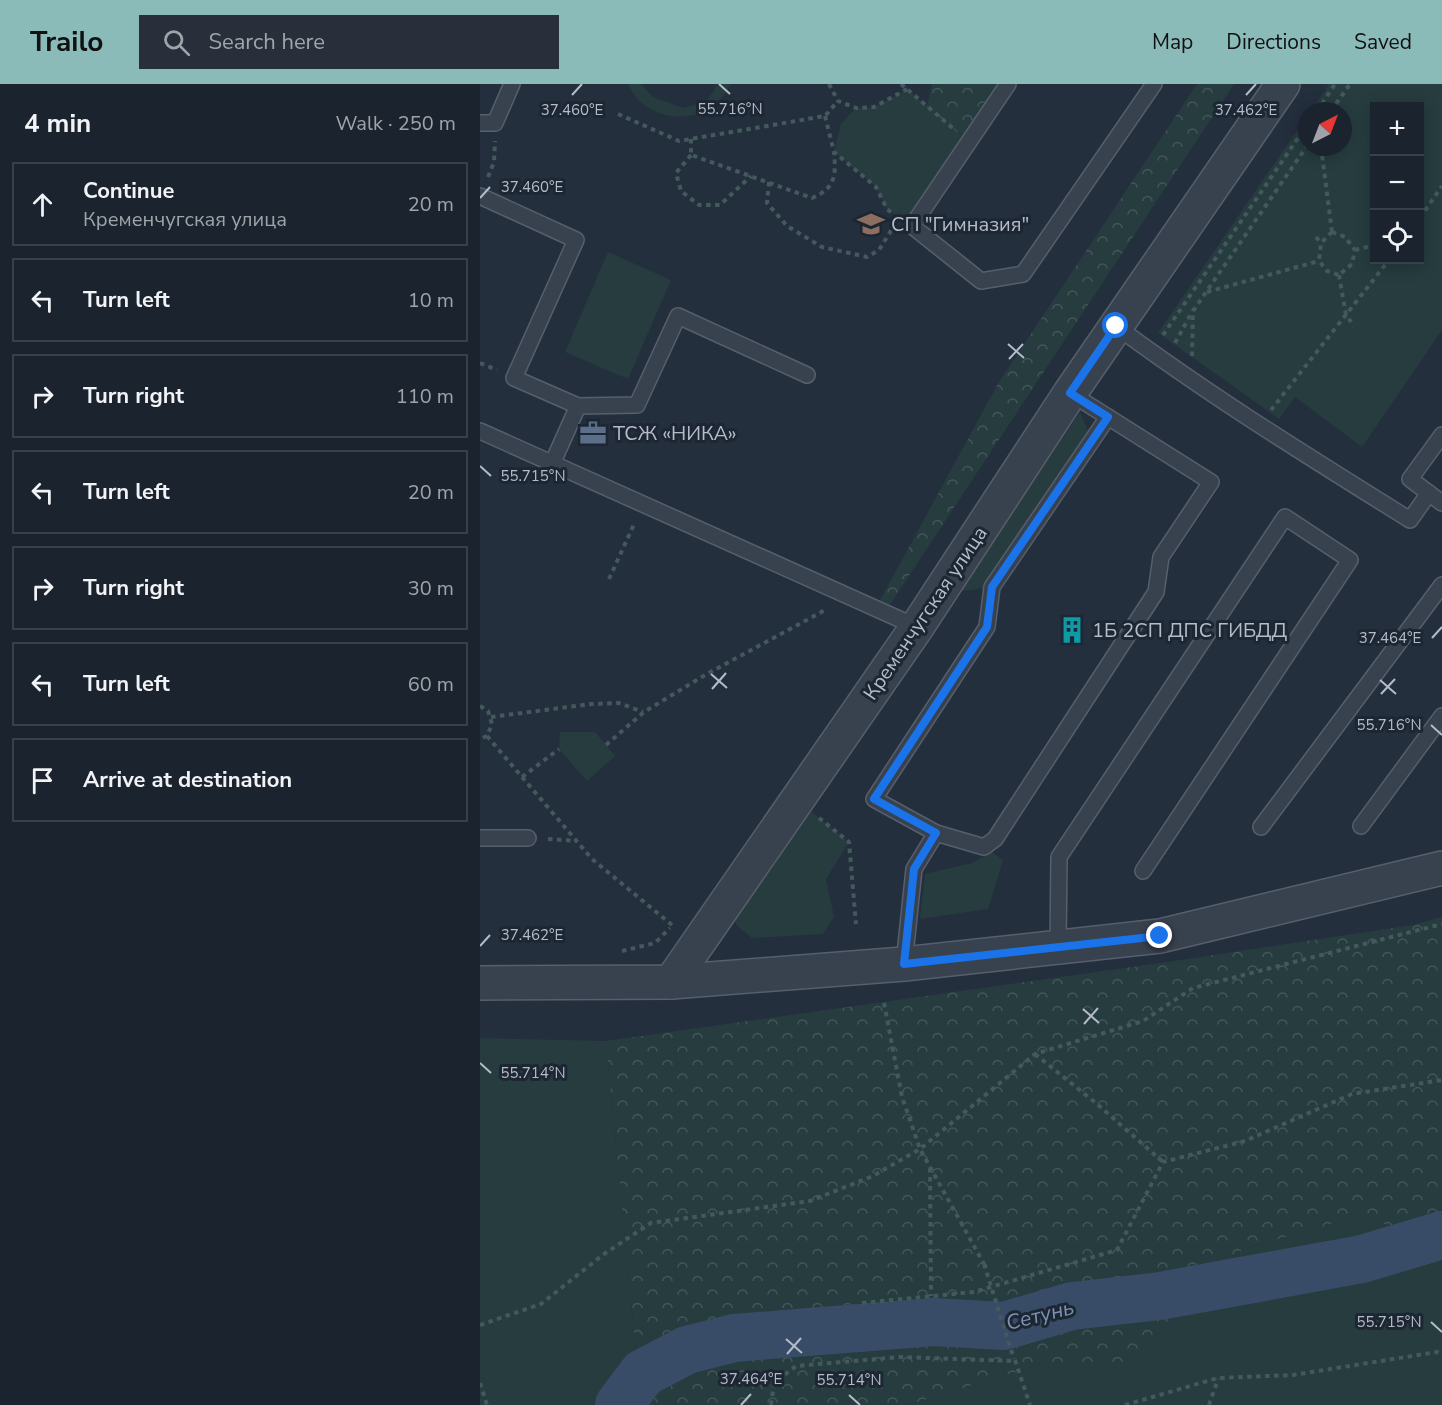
<!DOCTYPE html>
<html lang="en">
<head>
<meta charset="utf-8">
<style>
	body { margin:0; font-family:"Nunito Sans",sans-serif; background:#282f3a; color:#f1f3f6 }
	.controls { position:absolute; right:18px; top:18px; display:grid; overflow:hidden; border-radius:0px; box-shadow:0 3px 15px #0003 }
	.controls button { width:54px; height:54px; display:grid; place-items:center; padding:0; border:0; border-bottom:2px solid #39404a; background:#1b232e; color:#f1f3f6; font:30px sans-serif }
	.compass { position:absolute; left:818px; top:18px; width:54px; height:54px; border-radius:50%; background:#1b232e; box-shadow:0 3px 15px #0003; rotate:42deg }
	.stop { position:absolute; width:18px; height:18px; margin:-14px; border:4px solid #1a73e8; border-radius:50%; background:#fff }
	.stop.end { background:#1a73e8; border-color:#fff; box-shadow:0 2px 6px #0008 }
	.list { margin:0; padding:0; list-style:none }
	h2 { display:flex; justify-content:space-between; align-items:center; height:78px; margin:0; padding:0 24px; font-size:26px }
	h2 small { font-size:20px; font-weight:400; color:#a0a4aa }
	.list li { display:grid; grid-template-columns:39px 1fr auto; gap:18px; align-items:center; box-sizing:border-box; height:84px; margin:0 12px 12px; padding:0 12px; border:2px solid #39404a; border-radius:0px }
	.list b { display:block; font-size:22px; white-space:nowrap }
	.list p { margin:0; font-size:20px; white-space:nowrap; color:#a0a4aa }
	.list em { font-size:20px; font-style:normal; color:#a0a4aa }
	.icon { flex:none; width:33px; height:33px; fill:none; stroke:currentColor; stroke-width:2; stroke-linecap:round; stroke-linejoin:round }
	.map { position:relative; flex:none; width:962px; height:1321px; overflow:hidden }
	header { display:flex; align-items:center; gap:36px; box-sizing:border-box; height:84px; padding:0 30px; background:#8bbbb9; color:#111 }
	header strong { font-size:28px }
	nav { display:flex; gap:33px; margin-inline-start:auto; font-size:21px }
	.search { width:420px; height:54px; background:#282f3a; display:flex; align-items:center; gap:15px; box-sizing:border-box; padding:0 21px; border-radius:0px; color:#a0a4aa; font-size:22px }
	main { display:flex }
	aside { flex:1; background:#1b232e }
	.map>svg:first-child { display:block }
	.green { fill:#263c3f; fill-rule:evenodd }
	.forest { fill:url(#forest-crowns) }
	.lines { fill:none; stroke-linecap:round; stroke-linejoin:round }
	.river { stroke:#394c67; stroke-width:48 }
	.service-casing { stroke:#565f6c; stroke-width:18 }
	.tertiary-casing { stroke:#565f6c; stroke-width:36 }
	.path { stroke:#44595c; stroke-width:4; stroke-dasharray:4.5 4.5; stroke-linecap:butt }
	.service { stroke:#38414e; stroke-width:15 }
	.tertiary { stroke:#38414e; stroke-width:33 }
	.path-bridge { stroke:#44595c; stroke-width:4; stroke-dasharray:4.5 4.5; stroke-linecap:butt }
	.route { stroke:#1a73e8; stroke-width:8 }
	.ticks { fill:none; stroke:#b4bcc9; stroke-width:2 }
	.labels { text-anchor:middle; stroke-width:6; stroke-linejoin:round; paint-order:stroke }
	.poi-label { font-size:20px; fill:#b4bcc9; stroke:#1d2633; text-anchor:start }
	.street-label { font-size:20px; fill:#b4bcc9; stroke:#1d2633 }
	.water-label { font-size:21px; font-style:italic; fill:#7c92b1; stroke:#1d2633 }
	.ticks-label { font-size:15px; text-anchor:middle; fill:#b4bcc9; stroke:#1d2633; stroke-width:6; stroke-linejoin:round; paint-order:stroke }
</style>
</head>
<body>
<header>
<strong>Trailo</strong>
<div class="search"><svg class="icon" aria-label="search" viewBox="0 0 24 24"><circle cx="10" cy="10" r="6"/><path d="M15 15l6 6"/></svg>Search here</div>
<nav><a>Map</a><a>Directions</a><a>Saved</a></nav>
</header>
<main>
<aside>
<h2>4 min<small>Walk · 250 m</small></h2>
<ul class="list">
<li><svg class="icon" aria-label="ahead" viewBox="0 0 24 24"><path d="M12 20V5M6 11l6-6 6 6"/></svg><div><b>Continue</b><p>Кременчугская улица</p></div><em>20 m</em></li>
<li><svg class="icon" aria-label="left" viewBox="0 0 24 24"><path d="M17 20v-9H6M10 6l-5 5 5 5"/></svg><div><b>Turn left</b></div><em>10 m</em></li>
<li><svg class="icon" aria-label="right" viewBox="0 0 24 24"><path d="M7 20v-9h11M14 6l5 5-5 5"/></svg><div><b>Turn right</b></div><em>110 m</em></li>
<li><svg class="icon" aria-label="left" viewBox="0 0 24 24"><path d="M17 20v-9H6M10 6l-5 5 5 5"/></svg><div><b>Turn left</b></div><em>20 m</em></li>
<li><svg class="icon" aria-label="right" viewBox="0 0 24 24"><path d="M7 20v-9h11M14 6l5 5-5 5"/></svg><div><b>Turn right</b></div><em>30 m</em></li>
<li><svg class="icon" aria-label="left" viewBox="0 0 24 24"><path d="M17 20v-9H6M10 6l-5 5 5 5"/></svg><div><b>Turn left</b></div><em>60 m</em></li>
<li><svg class="icon" aria-label="arrive" viewBox="0 0 24 24"><path d="M6 21V4h12l-3 4 3 4H6"/></svg><div><b>Arrive at destination</b></div></li>
</ul>
</aside>
<div class="map">
<svg width="962" height="1321" viewBox="0 0 962 1321">
	<defs>
		<pattern id="forest-crowns" width="20" height="18" patternUnits="userSpaceOnUse" patternTransform="scale(1.5)"><rect width="20" height="18" fill="#263c3f"/><path d="M2 6a3 3 0 1 1 6 0M12 15a3 3 0 1 1 6 0" fill="none" stroke="#435659"/></pattern>
	</defs>
	<rect width="100%" height="100%" fill="#242f3e"/>
	<g class="green">
		<path d="M148,0H161L173,13L203,24L227,17L238,0H251C246,9 238,19 229,25C199,41 162,31 148,0Z"/>
		<path d="M849,0H962V246L882,363L815,313L799,335L678,249L827,32V63H863V27H831ZM894,22H940V176H894Z"/>
		<path d="M427,5L489,58L432,142L407,125L396,103L354,68L361,40L376,24L394,23Z"/>
		<path d="M128,168L191,196L148,295L85,268Z"/>
		<path d="M600,328L612,356L512,503L476,508Z"/>
		<path d="M80,648H115L135,672L107,697L79,665Z"/>
		<path d="M318,717L369,758L346,795L354,833L343,850L272,854L257,842L247,819Z"/>
		<path d="M512,768L523,776L508,825L440,835L445,790L492,779Z"/>
		<path d="M0,954L126,957L161,1321H0Z"/>
		<path d="M878,1133L962,1156V1321H428L568,1278H649L763,1165Z"/>
	</g>
	<g class="forest">
		<path d="M452,0H528L489,58L447,23Z"/>
		<path d="M717,0H754L405,528L398,520L519,298Z"/>
		<path d="M962,833V1156L878,1133L763,1165L649,1278H568L428,1321H161L126,957L688,878L933,841Z"/>
	</g>
	<g class="lines">
		<path class="river" d="M139,1321L163,1289L207,1266L254,1254L454,1238L524,1242L592,1222L680,1212L882,1175L962,1151"/>
		<defs>
			<g id="service">
				<path d="M528,0L432,142L501,197L543,190L674,0"/>
				<path d="M0,39H15L32,0"/>
				<path d="M0,112L96,156L34,294L98,322L72,380"/>
				<path d="M636,242C730,312 831,374 930,436L949,409"/>
				<path d="M98,322L157,321L198,232L327,291"/>
				<path d="M0,347L437,543"/>
				<path d="M962,351L930,395L962,419"/>
				<path d="M881,742L962,632"/>
				<path d="M781,743L962,501"/>
				<path d="M456,749L504,763L515,755L676,508L681,473L731,398L628,333"/>
				<path d="M0,754H48"/>
				<path d="M578,863L579,773L805,433L870,476L663,787"/>
				<path d="M424,880L434,785L456,749L394,715L507,543L512,503L628,333L590,309"/>
			</g>
			<g id="tertiary">
				<path d="M191,898L437,543L590,309L803,0"/>
				<path d="M0,899L191,898L424,880L680,852L962,784"/>
			</g>
		</defs>
		<use href="#service" class="service-casing"/>
		<use href="#tertiary" class="tertiary-casing"/>
		<g class="path">
			<path d="M349,0L358,17L376,24L394,23L427,5"/>
			<path d="M421,0L475,46"/>
			<path d="M837,27L855,0"/>
			<path d="M851,27L870,0"/>
			<path d="M138,30L199,57L345,32L358,17"/>
			<path d="M345,32L354,68L396,103L407,125L414,131"/>
			<path d="M211,55V71L332,114C356,104 356,91 354,68"/>
			<path d="M841,63L852,148"/>
			<path d="M211,71L196,89L201,107L219,121H240L271,92"/>
			<path d="M8,93L14,78L15,57"/>
			<path d="M289,98L287,119L307,142L342,163L387,173L399,166L412,145"/>
			<path d="M940,134L962,102"/>
			<path d="M852,148L865,153L875,166L872,180L859,191"/>
			<path d="M852,148L841,159L839,177L847,187L859,191"/>
			<path d="M836,153L841,159"/>
			<path d="M875,166L894,161"/>
			<path d="M859,191L866,231L874,242"/>
			<path d="M727,208L839,177"/>
			<path d="M683,251L827,41"/>
			<path d="M695,259L712,228"/>
			<path d="M712,272L713,227L827,62"/>
			<path d="M0,279L17,286"/>
			<path d="M791,326L909,176"/>
			<path d="M129,495L155,438"/>
			<path d="M0,622L8,627L12,640L7,652L0,655"/>
			<path d="M11,633L111,620L139,619L163,628"/>
			<path d="M7,652L112,775L192,841"/>
			<path d="M126,661L164,628L225,591L347,525"/>
			<path d="M42,693L79,665"/>
			<path d="M339,734L369,758L376,840"/>
			<path d="M68,755L97,757"/>
			<path d="M142,867L175,859L190,844"/>
			<path d="M404,919L422,1013L440,1065L504,1180"/>
			<path d="M555,970L617,1020L683,1078"/>
			<path d="M450,1084L451,1212"/>
			<path d="M382,1219L494,1208L637,1166L683,1078L765,1057L872,1010L962,996"/>
			<path d="M0,1241L61,1220L124,1170L171,1139L330,1117L393,1092L440,1065L555,970L663,937L713,904L962,840"/>
			<path d="M535,1276L550,1321"/>
			<path d="M0,1299L7,1321"/>
			<path d="M291,1321L294,1299L316,1282L420,1273L535,1277"/>
			<path d="M645,1321L738,1294L813,1291L957,1268L962,1270"/>
			<path d="M729,1321L738,1295"/>
		</g>
		<use href="#service" class="service"/>
		<use href="#tertiary" class="tertiary"/>
		<path class="path-bridge" d="M504,1180L534,1275"/>
	</g>
	<g class="lines">
		<path class="route" d="M636,242L590,309L628,333L512,503L507,543L394,715L456,749L434,785L424,880L680,852"/>
	</g>
	<path class="ticks" d="M239,0L250,10M92,11L102,0M766,11L776,0M0,114L10,103M528,260L544,274M529,275L543,260M0,382L11,392M952,554L962,543M231,590L247,604M900,596L916,610M232,605L246,589M901,610L915,595M951,641L962,651M0,862L10,851M603,925L619,939M604,940L618,924M0,979L11,989M951,1238L962,1248M306,1255L322,1269M307,1270L321,1254M369,1311L380,1321M261,1321L271,1310"/>
	<defs>
		<symbol id="school-bare" viewBox="-9 -9 18 18"><path d="M0-5L7-2L0 1L-7-2ZM-4 1L0 2.5L4 1V4Q0 6-4 4Z" fill="#8d6e63" stroke="#1d2633" stroke-width="2.5" paint-order="stroke"/></symbol>
		<symbol id="office-bare" viewBox="-9 -9 18 18"><path d="M-6-3h4V-5.5h4V-3h4V5H-6ZM-1-4.5V-3h2v-1.5ZM-6 0V1H6V0Z" fill="#5c6f8a" stroke="#1d2633" stroke-width="2.5" paint-order="stroke"/></symbol>
		<symbol id="building-bare" viewBox="-9 -9 18 18"><path d="M-4-6H4V6H1V3H-1V6H-4ZM-2.5-4.3h1.7v1.8h-1.7ZM.8-4.3h1.7v1.8H.8ZM-2.5-1h1.7V.8h-1.7ZM.8-1h1.7V.8H.8Z" fill="#0f9aa8" stroke="#1d2633" stroke-width="2.5" paint-order="stroke"/></symbol>
	</defs>
	<g fill-rule="evenodd">
		<use href="#school-bare" x="372" y="121" width="38" height="38"/>
		<use href="#office-bare" x="94" y="330" width="38" height="38"/>
		<use href="#building-bare" x="573" y="527" width="38" height="38"/>
	</g>
	<g class="labels">
		<g class="poi-label">
			<text x="411" y="147">СП "Гимназия"</text>
			<text x="133" y="356">ТСЖ «НИКА»</text>
			<text x="612" y="553">1Б 2СП ДПС ГИБДД</text>
		</g>
		<g class="street-label">
			<text transform="translate(445 529) rotate(-56)" y="7">Кременчугская улица</text>
		</g>
		<g class="water-label">
			<text transform="translate(560 1231) rotate(-14)" y="7">Сетунь</text>
		</g>
	</g>
	<g class="ticks-label">
		<text x="250" y="30">55.716°N</text>
		<text x="92" y="31">37.460°E</text>
		<text x="766" y="31">37.462°E</text>
		<text x="52" y="108">37.460°E</text>
		<text x="53" y="397">55.715°N</text>
		<text x="910" y="559">37.464°E</text>
		<text x="909" y="646">55.716°N</text>
		<text x="52" y="856">37.462°E</text>
		<text x="53" y="994">55.714°N</text>
		<text x="909" y="1243">55.715°N</text>
		<text x="271" y="1300">37.464°E</text>
		<text x="369" y="1301">55.714°N</text>
	</g>
</svg>
<div class="controls">
<button>+</button>
<button>−</button>
<button><svg class="icon" aria-label="locate" viewBox="0 0 24 24"><circle cx="12" cy="12" r="6"/><path d="M12 2v4M12 18v4M2 12h4M18 12h4"/></svg></button>
</div>
<svg class="compass" viewBox="-18 -18 36 36"><path d="M0-13l5 13h-10z" fill="#e53935"/><path d="M0 13l5-13h-10z" fill="#a0a4aa"/></svg>
<div class="stop" style="left:636px;top:242px"></div>
<div class="stop end" style="left:680px;top:852px"></div>
</div>
</main>
</body>
</html>
